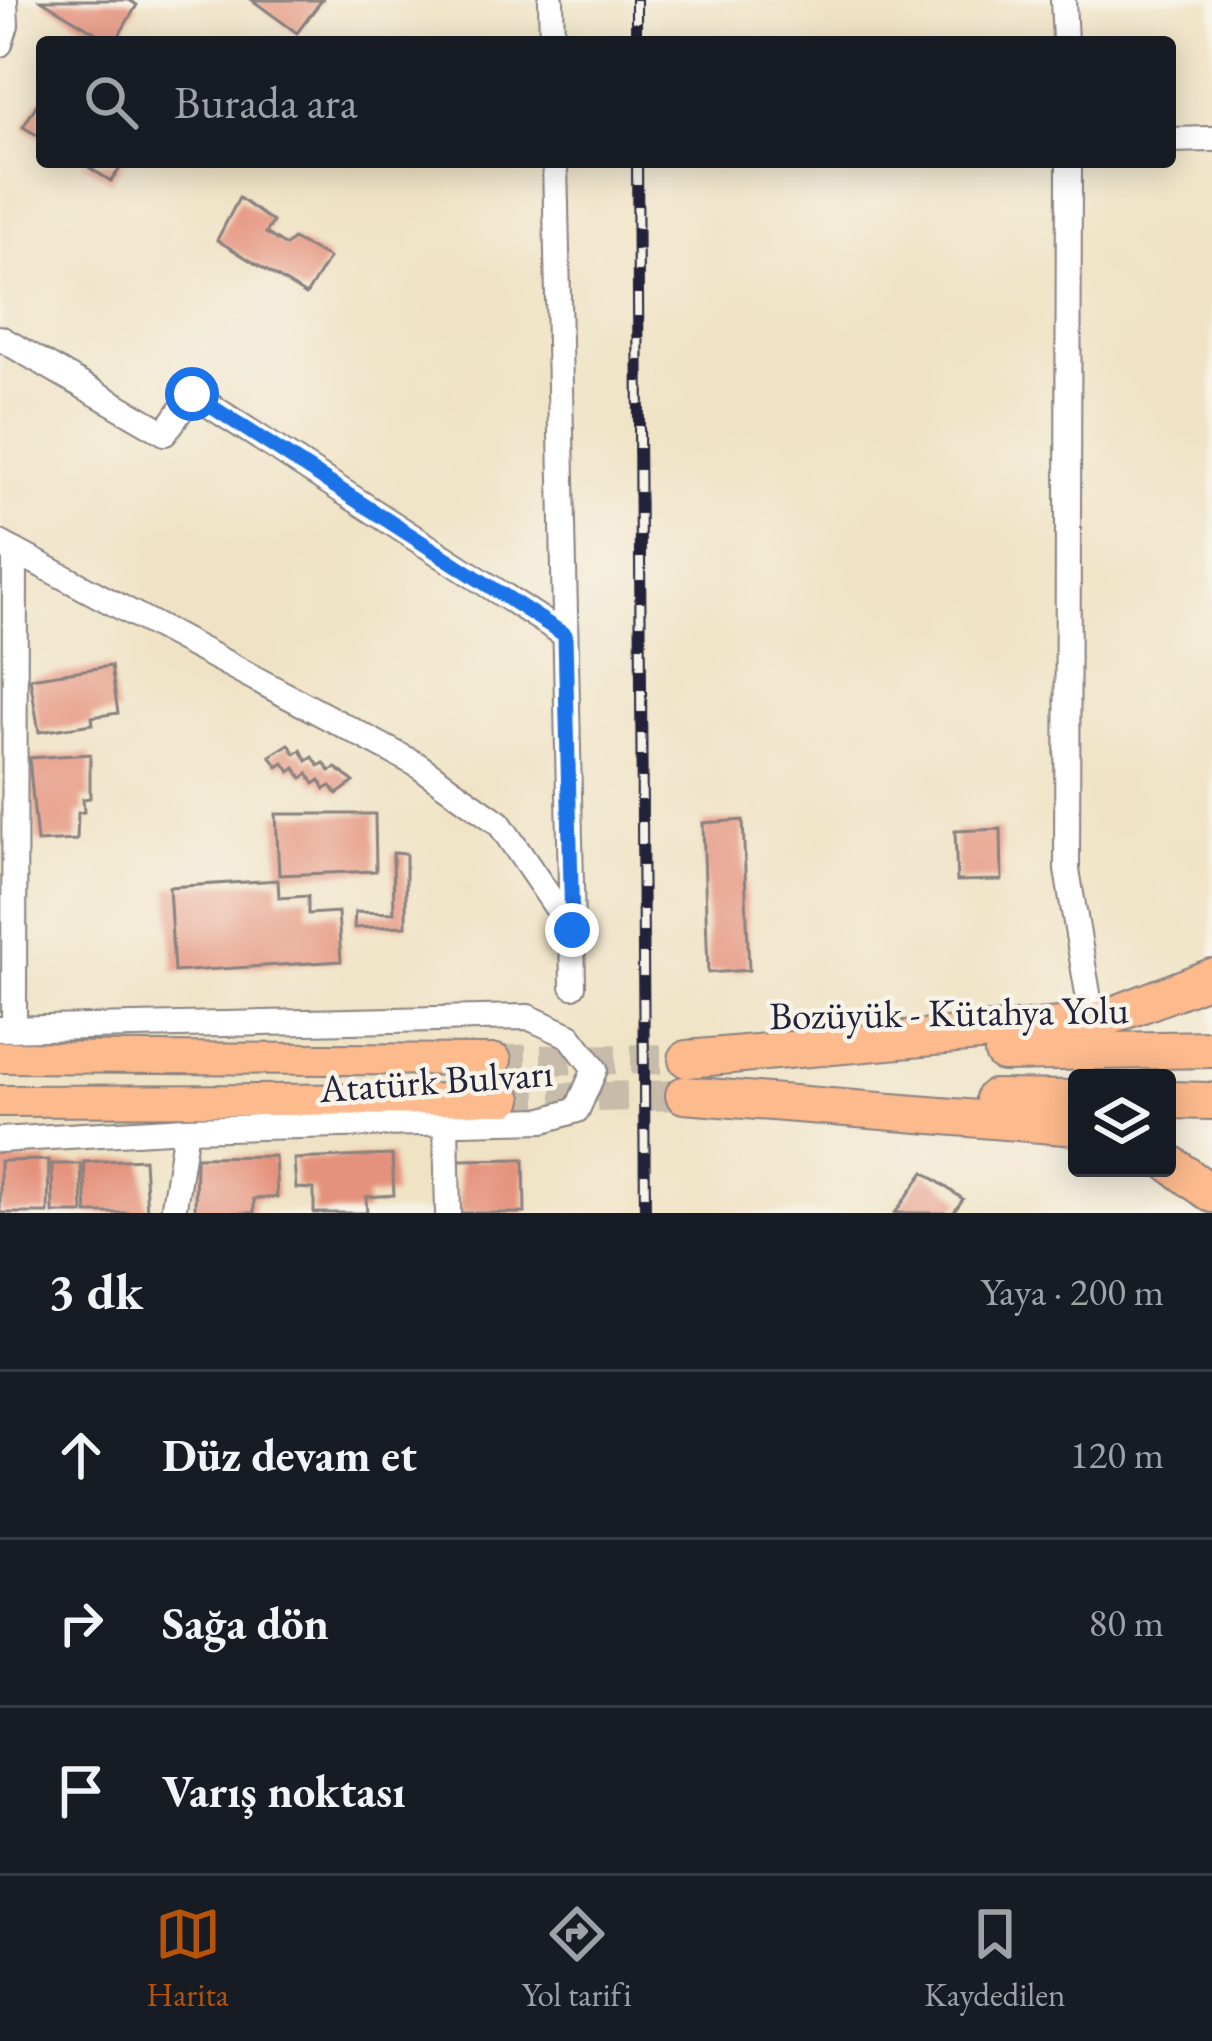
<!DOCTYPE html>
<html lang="tr">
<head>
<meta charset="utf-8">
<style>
	body { margin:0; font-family:"EB Garamond",serif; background:#242831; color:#f1f3f6 }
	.controls { position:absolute; right:36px; bottom:36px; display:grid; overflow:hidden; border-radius:12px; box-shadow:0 6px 30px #0003 }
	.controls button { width:108px; height:108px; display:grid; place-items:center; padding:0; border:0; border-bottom:3px solid #363941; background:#171b24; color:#f1f3f6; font:60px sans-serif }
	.stop { position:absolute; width:36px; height:36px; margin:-27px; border:9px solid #1a73e8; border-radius:50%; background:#fff }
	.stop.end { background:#1a73e8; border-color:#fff; box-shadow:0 3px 12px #0008 }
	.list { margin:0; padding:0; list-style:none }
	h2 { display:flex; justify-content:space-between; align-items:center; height:156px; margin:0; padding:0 48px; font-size:51px }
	h2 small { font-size:39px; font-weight:400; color:#9ea1a6 }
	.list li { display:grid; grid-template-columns:78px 1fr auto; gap:36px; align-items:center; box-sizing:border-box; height:168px; padding:0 48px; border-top:3px solid #363941 }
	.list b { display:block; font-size:45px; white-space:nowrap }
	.list em { font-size:39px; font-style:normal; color:#9ea1a6 }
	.icon { flex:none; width:66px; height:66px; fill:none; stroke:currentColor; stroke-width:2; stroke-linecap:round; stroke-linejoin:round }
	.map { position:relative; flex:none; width:1212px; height:1213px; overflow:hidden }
	.search { position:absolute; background:#171b24; box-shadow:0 6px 30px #0003; left:36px; right:36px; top:36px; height:132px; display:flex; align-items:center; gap:30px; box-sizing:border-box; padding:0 42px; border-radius:12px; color:#9ea1a6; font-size:45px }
	.sheet { height:660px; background:#171b24 }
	nav { display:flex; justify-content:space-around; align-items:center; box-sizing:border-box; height:168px; border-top:3px solid #363941; background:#171b24; font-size:33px; color:#9ea1a6 }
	nav a { display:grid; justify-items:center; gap:6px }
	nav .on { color:#b45309 }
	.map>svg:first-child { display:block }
	.building { fill:#e5927b }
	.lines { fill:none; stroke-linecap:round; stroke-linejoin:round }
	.major-tunnel { stroke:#c7bca9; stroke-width:30; stroke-dasharray:30 15; stroke-linecap:butt }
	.minor-casing { stroke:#898280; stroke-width:28 }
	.major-casing { stroke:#898280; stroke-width:34 }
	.highway-casing { stroke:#898280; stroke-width:40 }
	.minor { stroke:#fff; stroke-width:24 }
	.major { stroke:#fcba8d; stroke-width:30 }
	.highway { stroke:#fcba8d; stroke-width:36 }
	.rail-casing { stroke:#22223b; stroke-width:12 }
	.rail { stroke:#f7f3e8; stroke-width:8; stroke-dasharray:22; stroke-linecap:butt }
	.route { stroke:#1a73e8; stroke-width:15 }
	.labels { text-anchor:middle; stroke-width:9; stroke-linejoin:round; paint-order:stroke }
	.street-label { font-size:39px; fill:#22223b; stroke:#f7f3e8 }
</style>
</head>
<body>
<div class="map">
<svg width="1212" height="1213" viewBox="0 0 1212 1213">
	<rect width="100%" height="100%" fill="#f7f3e8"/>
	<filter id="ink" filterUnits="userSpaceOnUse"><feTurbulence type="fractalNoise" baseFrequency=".00833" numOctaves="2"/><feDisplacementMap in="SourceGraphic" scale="24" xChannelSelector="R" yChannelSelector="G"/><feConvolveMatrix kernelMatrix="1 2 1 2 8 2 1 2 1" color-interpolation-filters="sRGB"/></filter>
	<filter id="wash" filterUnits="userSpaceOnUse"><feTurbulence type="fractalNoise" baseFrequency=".004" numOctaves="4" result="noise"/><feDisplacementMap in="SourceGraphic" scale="48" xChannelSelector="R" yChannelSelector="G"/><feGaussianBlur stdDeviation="2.7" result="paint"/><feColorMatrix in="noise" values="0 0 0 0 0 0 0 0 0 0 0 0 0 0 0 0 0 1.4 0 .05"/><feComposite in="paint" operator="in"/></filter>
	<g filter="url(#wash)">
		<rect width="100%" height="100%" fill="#f0e3c5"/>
		<g id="blocks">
			<g class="building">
				<path d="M41,0H129L137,5L115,42H111Z"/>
				<path d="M252,0H322L297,33Z"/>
				<path d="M42,96V138L23,127Z"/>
				<path d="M80,162H125L111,181Z"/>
				<path d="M239,198L273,222L266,233L286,246L293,239L329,258L306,295L217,240Z"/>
				<path d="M111,666L118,713L92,717L93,724L39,732L30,678Z"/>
				<path d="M289,744L295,754L301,750L307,761L313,757L319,766L324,763L330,771L336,768L354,782L337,794L331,786L325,789L320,780L314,784L308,774L302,778L295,768L290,772L284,763L278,767L270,756Z"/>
				<path d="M90,754V798L83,799L84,812L78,813L77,840L37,842L29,758Z"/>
				<path d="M276,814H375L376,871L279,875Z"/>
				<path d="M743,820L749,970L708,973L703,823Z"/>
				<path d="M1001,829L1002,880L957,881L955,831Z"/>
				<path d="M393,853L406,854V926L354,928L355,912L394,913Z"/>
				<path d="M278,880L279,898L308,896V914L338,912L341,961L174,972L169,887Z"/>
				<path d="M392,1155L394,1195L366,1197L367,1213H314V1189L296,1188L294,1159Z"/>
				<path d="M275,1156L277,1197L254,1199V1213H195L196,1157Z"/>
				<path d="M144,1159L147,1213H87L84,1162Z"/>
				<path d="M524,1159L525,1213H459V1160Z"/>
				<path d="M49,1160L48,1213H0V1161Z"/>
				<path d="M52,1164H81L83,1213H53Z"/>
				<path d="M924,1172L963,1199L953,1213H895Z"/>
			</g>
		</g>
	</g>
	<g filter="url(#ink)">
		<use href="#blocks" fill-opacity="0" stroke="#898280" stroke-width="3"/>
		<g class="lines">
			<g class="major-tunnel">
				<path d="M496,1060L687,1059"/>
				<path d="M507,1099L684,1095"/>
			</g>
			<defs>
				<g id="minor">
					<path d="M551,0L552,42"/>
					<path d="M1063,0L1065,42"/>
					<path d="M0,44L6,25L5,0"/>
					<path d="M1170,140L1212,139"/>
					<path d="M555,162L572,930"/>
					<path d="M1069,162L1067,870L1093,1023"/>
					<path d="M0,338L165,433L192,394L565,635"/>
					<path d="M0,543L416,764L499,823L572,930L573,986"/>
					<path d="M0,1029L528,1017L570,1036L595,1069L577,1110L544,1120L186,1129L0,1140"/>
					<path d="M14,1029L15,551"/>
					<path d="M446,1125L448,1213"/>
					<path d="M173,1213L186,1129"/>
				</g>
				<g id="major">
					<path d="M0,1057L496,1060"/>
					<path d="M0,1101L507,1099"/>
				</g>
				<g id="highway">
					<path d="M1003,1053L1212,1049"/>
					<path d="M687,1059L1093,1023L1212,977"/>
					<path d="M684,1095L1077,1127"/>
					<path d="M994,1098L1077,1099"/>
					<path d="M1167,1100L1212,1101"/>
					<path d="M1167,1161L1212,1194"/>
				</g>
			</defs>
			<use href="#minor" class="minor-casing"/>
			<use href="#major" class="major-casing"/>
			<use href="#highway" class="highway-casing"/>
			<use href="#minor" class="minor"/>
			<use href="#major" class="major"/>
			<use href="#highway" class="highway"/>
			<defs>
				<g id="rail">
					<path d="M636,0V42"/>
					<path d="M637,162L645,1213"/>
				</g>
			</defs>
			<use href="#rail" class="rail-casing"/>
			<use href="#rail" class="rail"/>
		</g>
	</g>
	<g class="lines" filter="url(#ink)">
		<path class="route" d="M192,394L565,635L572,930"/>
	</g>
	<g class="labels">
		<g class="street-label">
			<text transform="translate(949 1012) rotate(-1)" y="14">Bozüyük - Kütahya Yolu</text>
			<text transform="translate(436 1080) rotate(-4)" y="14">Atatürk Bulvarı</text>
		</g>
	</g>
</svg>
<div class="controls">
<button><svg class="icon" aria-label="layers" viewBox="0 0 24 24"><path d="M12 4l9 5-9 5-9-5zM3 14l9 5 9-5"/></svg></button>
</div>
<div class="stop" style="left:192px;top:394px"></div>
<div class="stop end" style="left:572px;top:930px"></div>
<div class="search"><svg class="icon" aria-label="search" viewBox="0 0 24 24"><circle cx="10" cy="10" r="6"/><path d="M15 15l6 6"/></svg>Burada ara</div>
</div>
<section class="sheet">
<h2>3 dk<small>Yaya · 200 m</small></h2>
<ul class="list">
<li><svg class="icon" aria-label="ahead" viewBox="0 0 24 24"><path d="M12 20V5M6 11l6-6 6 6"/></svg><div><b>Düz devam et</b></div><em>120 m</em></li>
<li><svg class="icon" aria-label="right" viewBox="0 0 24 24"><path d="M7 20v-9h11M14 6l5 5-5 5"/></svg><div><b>Sağa dön</b></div><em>80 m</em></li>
<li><svg class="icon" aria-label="arrive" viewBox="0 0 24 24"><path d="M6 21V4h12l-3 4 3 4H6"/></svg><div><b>Varış noktası</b></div></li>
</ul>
</section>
<nav>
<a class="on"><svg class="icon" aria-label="map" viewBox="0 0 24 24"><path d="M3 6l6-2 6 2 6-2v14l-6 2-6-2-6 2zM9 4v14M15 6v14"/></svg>Harita</a>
<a><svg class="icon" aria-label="directions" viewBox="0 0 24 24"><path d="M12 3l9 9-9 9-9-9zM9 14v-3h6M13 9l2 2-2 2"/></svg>Yol tarifi</a>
<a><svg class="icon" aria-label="saved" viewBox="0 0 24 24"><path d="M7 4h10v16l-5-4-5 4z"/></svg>Kaydedilen</a>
</nav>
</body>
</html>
